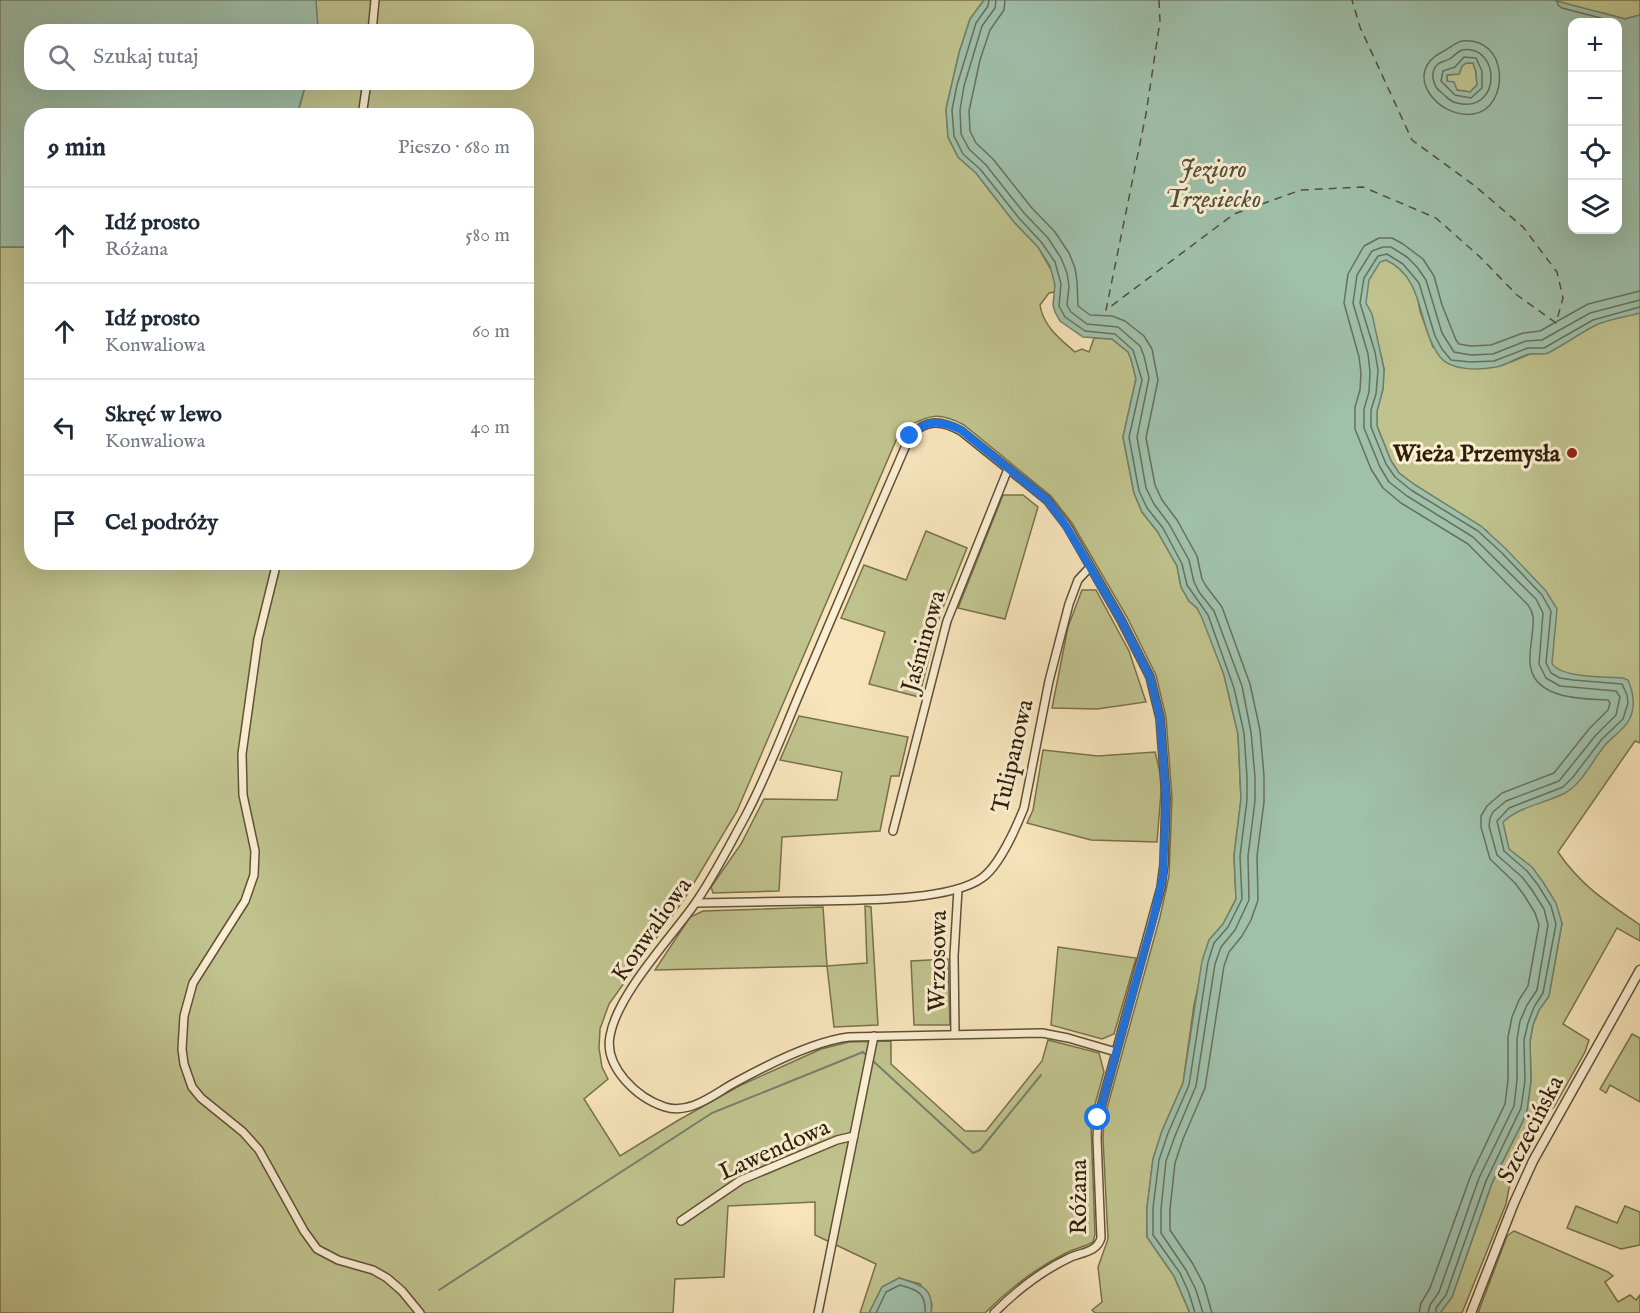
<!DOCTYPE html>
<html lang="pl">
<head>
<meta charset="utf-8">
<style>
	body { margin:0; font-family:"IM FELL English",serif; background:#f2f2f3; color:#1f2937 }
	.controls { position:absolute; right:18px; top:18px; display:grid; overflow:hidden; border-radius:12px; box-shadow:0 6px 24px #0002 }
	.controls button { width:54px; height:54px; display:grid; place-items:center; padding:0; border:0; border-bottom:2px solid #e0e1e3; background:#fff; color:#1f2937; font:30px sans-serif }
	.stop { position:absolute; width:18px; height:18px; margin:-14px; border:4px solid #1a73e8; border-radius:50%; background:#fff }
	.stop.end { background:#1a73e8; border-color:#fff; box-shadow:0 2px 6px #0008 }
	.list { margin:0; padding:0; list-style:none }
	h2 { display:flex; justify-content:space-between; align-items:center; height:78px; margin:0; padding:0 24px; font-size:26px }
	h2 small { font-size:20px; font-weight:400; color:#747a83 }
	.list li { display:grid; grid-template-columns:39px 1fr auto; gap:18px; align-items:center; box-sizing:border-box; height:96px; padding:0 24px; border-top:2px solid #e0e1e3 }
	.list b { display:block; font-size:22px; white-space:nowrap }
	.list p { margin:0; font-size:20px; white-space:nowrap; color:#747a83 }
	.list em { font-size:20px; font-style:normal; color:#747a83 }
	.icon { flex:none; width:33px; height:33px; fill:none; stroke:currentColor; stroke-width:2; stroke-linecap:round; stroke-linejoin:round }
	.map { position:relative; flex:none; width:1640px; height:1313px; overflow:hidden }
	.search { position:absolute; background:#fff; box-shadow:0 6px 24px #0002; left:24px; top:24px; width:510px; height:66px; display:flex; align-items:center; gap:15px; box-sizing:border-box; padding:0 21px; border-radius:24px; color:#747a83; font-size:22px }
	.panel { position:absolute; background:#fff; box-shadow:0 6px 24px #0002; left:24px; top:108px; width:510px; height:462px; border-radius:24px }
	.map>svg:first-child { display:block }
	.green { fill:#c0c38e; stroke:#78714b; stroke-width:1.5 }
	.water { fill:#9fc0ab; stroke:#73806a; stroke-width:1.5; fill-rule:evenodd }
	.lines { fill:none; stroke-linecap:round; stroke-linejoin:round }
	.shore { stroke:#68705a; stroke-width:1.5 }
	.stream { stroke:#73806a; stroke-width:2 }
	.ferry { stroke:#514f39; stroke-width:1.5; stroke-dasharray:8 6; stroke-linecap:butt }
	.minor-casing { stroke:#625035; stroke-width:10 }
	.tertiary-casing { stroke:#625035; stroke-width:11 }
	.minor { stroke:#faeed3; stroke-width:7 }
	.tertiary { stroke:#faeed3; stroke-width:8 }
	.route { stroke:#1a73e8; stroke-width:8 }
	.poi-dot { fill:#8f2418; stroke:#faeed3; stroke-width:2 }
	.labels { text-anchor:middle; stroke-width:6; stroke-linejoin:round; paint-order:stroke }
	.poi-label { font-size:24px; font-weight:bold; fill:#301f08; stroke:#faeed3; text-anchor:end }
	.street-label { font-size:24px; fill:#301f08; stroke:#faeed3 }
	.water-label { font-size:26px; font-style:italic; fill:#514f39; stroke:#faeed3 }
</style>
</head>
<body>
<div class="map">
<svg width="1640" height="1313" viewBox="0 0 1640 1313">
	<rect width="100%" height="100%" fill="#f8e5bc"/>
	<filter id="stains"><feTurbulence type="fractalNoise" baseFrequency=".00333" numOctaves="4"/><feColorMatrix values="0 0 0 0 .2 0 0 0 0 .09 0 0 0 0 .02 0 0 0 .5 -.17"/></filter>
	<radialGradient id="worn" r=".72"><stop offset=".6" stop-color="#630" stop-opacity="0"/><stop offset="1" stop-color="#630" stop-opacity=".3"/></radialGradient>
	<g class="green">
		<path d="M316,0H984L970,19L959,53L946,109L948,137L958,157L976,173L1014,222L1038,247L1054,275L1055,292L1049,293L1040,305C1043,326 1060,339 1075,352L1082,349L1089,352L1094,338L1112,339L1128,352L1131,359L1136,379L1123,437L1134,493L1142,512L1157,531L1177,566L1181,587L1189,601L1197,608L1203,618L1224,675L1238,734L1241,799L1234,856L1236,899L1223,924L1209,940L1194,1005L1183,1083L1162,1131L1153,1159L1147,1208V1237L1174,1276L1190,1313H1095L1092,1310L1102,1302L1098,1267L1108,1239L1103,1138L1104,1119L1160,917L1169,876L1172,798L1166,717L1156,675L1127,617L1072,523L1051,496L964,425C936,410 927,416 900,431L737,811L685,898L609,1004L600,1029L599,1048L602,1067L608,1079L584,1099L620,1156L677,1121L739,1086L821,1049L849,1042L891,1041V1064L965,1131H986L1042,1061L1048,1040L1099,1053L1104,1072L1094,1108L1091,1126L1095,1234L1093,1242C1085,1247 1075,1248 1066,1253C1036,1268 1009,1289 985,1313H931L932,1304L920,1284L899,1278L882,1287L869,1313H860L876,1264L815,1235V1202L728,1206L724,1277L675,1279L673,1313H0V247H31L32,562H526V116L297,115L306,83L526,82V32L317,31Z"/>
		<path d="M1505,0H1640V15L1625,19L1603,13Z"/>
		<path d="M1466,63H1473L1476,72L1477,85L1470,92L1457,90L1447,81V75L1459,74L1462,66Z"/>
		<path d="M1405,228L1420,311L1433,347L1511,362L1530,354L1546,353L1580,334L1583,327L1640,303V743L1635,741L1558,852C1581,886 1607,902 1640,925V941L1617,928L1563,1024L1589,1040L1585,1052L1554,1107L1546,1113L1509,1188L1506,1204L1462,1313H1440L1452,1297L1492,1183L1523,1121L1527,1110L1531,1081L1530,1041L1533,1025L1539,1010L1549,996L1562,923L1484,847L1563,694L1487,531L1415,485L1399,473L1391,461L1377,426V411L1383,389L1384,369L1381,355L1344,284L1361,277Z"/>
		<path d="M1003,495H1023L1038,507L1005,619L958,608Z"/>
		<path d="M926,531L967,548L940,615L919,697L869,684L885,632L841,618L864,565L906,580Z"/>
		<path d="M1082,590H1096L1129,651L1146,702L1097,709L1052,708L1068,627Z"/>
		<path d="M799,716L908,737L899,776H891L880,831L782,837L779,891L713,893L711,887L741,844L764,799L837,800L842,772L780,760Z"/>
		<path d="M1043,750L1098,756L1155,752L1162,780L1157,842L1091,840L1027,823L1033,810Z"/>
		<path d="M865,906L871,907L878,1025L834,1027L827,966L655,970L690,917L703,911L823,907L827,966L867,963Z"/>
		<path d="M1058,947L1136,958L1114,1034L1102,1039L1051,1025Z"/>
		<path d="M948,959L950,1025H914L911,961Z"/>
		<path d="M1632,1034L1640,1038V1102L1610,1085L1606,1093L1600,1089Z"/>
		<path d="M1576,1206L1617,1223L1625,1206L1640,1212V1245L1621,1249L1567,1228Z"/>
		<path d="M1514,1231L1608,1272L1613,1276L1605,1282L1618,1302L1630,1295L1636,1300L1640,1295V1313H1478L1507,1236Z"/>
	</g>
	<g class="water">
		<path d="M0,0H316L318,28L317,32H32V82L306,83L297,115L32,116L31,247H0Z"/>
		<path d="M984,0H1553L1625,19L1640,15V313C1626,317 1609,319 1596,325C1580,333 1564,345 1548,353C1542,355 1537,353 1530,354C1518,356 1508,365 1496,367C1479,370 1451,371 1440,357C1416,325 1426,279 1386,260L1380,262L1369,280L1366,303L1372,314L1384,369L1383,389L1377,411V426L1391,461L1399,473L1415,485L1481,526L1506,549L1546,591L1557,609L1552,663C1559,678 1608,677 1623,678L1628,680C1634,694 1636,707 1629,720C1624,730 1613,736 1606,744C1593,759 1583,783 1565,793C1544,804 1520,806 1503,822L1509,849L1532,867L1543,882L1556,903L1562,923L1549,996L1539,1010L1533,1025L1530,1041L1531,1081L1527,1110L1523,1121L1492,1183L1452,1297L1440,1313H1190L1174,1276L1147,1237V1208L1153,1159L1162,1131L1183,1083L1202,961L1209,940L1223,924L1236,899L1234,856L1241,799L1238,734L1224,675L1202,618L1197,608L1189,601L1181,587L1177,566L1157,531L1142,512L1134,493L1123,437L1136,379L1131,359L1128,352L1112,339L1083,337L1060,321L1055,312L1053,305L1055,285L1050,266L1038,247L1014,222L976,173L958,157L948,137L946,109L959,53L970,19ZM1618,22V230H1572V22ZM1466,63H1473L1476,72L1477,85L1470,92L1457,90L1454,82L1447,81V75L1459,74L1462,66Z"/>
		<path d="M899,1278C921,1285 934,1287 931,1313H869L882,1287Z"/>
	</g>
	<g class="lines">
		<g class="shore">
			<path d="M989,0L988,6L976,23L957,85L952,110L954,136L963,154L980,169L1019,218L1042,243L1055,262L1061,284L1059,306L1065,317L1085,331L1115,334L1133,350L1142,380L1129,437L1139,491L1147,508L1163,528L1182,564L1187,585L1208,615L1234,688L1244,733L1247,777V800L1240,856L1242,899L1228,927L1214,943L1208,962L1189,1085L1168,1133L1159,1160L1153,1208V1235L1180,1273L1189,1293L1195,1313"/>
			<path d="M996,0L995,8L982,26L964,86L960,110L961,134L969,149L986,165L1024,213L1048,238L1061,258L1067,273L1069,286L1067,305L1071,312L1087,324L1118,327L1140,346L1144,356L1149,378L1137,437L1146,488L1154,504L1169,524L1189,560L1194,582L1199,592L1214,611L1242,686L1251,732L1255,777V801L1248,856L1249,900L1235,930L1221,947L1215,964L1196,1086L1175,1136L1166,1161L1161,1209V1233L1186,1270L1196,1290L1203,1313"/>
			<path d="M1005,0L1004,10L990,30L980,60L969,111L970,131L976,143L993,159L1031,207L1055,232L1069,253L1075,268L1077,281L1078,306L1090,315L1112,316L1125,321L1144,336L1152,349L1158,380L1146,438L1155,485L1162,500L1177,520L1197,556L1202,579L1206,586L1222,607L1250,684L1260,730L1264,776V802L1257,856L1258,900L1251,920L1242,936L1229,952L1224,966L1205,1088L1183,1139L1175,1163L1170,1209V1230L1193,1264L1204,1285L1212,1313"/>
			<path d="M1557,0L1558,5L1562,8L1616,22"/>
			<path d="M1462,41C1510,36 1510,109 1473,114C1438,119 1401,73 1442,52C1449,49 1454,43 1462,41Z"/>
			<path d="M1462,50C1501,44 1502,114 1457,103C1450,102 1447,97 1442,93C1433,87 1429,72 1438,64C1442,61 1447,61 1451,58C1455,55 1457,52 1462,50Z"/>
			<path d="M1464,57L1476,58L1482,71V88L1471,98L1455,95L1441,81L1443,71L1455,67Z"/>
			<path d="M876,1313L886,1292L900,1285C918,1290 926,1293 925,1313"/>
			<path d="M1419,1313L1421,1303L1430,1288L1471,1175L1505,1104L1508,1080V1037L1512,1017L1519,1000L1528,986L1539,925L1535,913L1524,895L1515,883L1490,859L1481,827V816L1487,806L1502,793L1554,773L1589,729L1608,710L1610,703L1608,700C1583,699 1538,699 1531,669C1528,659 1531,646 1532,636C1533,623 1536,616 1528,605L1468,544L1401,503L1383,488L1371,469L1355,429V407L1360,390L1361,373L1359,357L1344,303L1348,274L1364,246L1379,238H1392L1403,244L1423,259L1434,276L1442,305L1456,340L1459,344L1471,346L1491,345L1523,333L1540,331L1588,304L1640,291"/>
			<path d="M1428,1313L1430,1305L1439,1292L1479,1178L1514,1106L1517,1080V1039L1520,1021L1527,1005L1537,990L1548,925L1544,909L1532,890L1522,877L1497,855L1489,826L1490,818L1493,812L1506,801L1559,781L1596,735L1616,715L1620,697L1616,691L1560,686L1546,678L1539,664L1543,613L1536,599L1473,537L1407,496L1389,482L1380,467L1364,428V409L1369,392L1370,372L1368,354L1353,303L1357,275L1372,251L1383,247H1391L1407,257L1417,267L1426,280L1442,333L1454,352L1471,355L1493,354L1526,341L1542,340L1590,313L1640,300"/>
			<path d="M1436,1313V1308L1446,1295L1486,1181L1521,1108L1525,1081L1524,1040L1528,1023L1534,1007L1543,993L1556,924L1551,906L1538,885L1527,871L1504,851L1497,821L1509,808L1563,787L1573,777L1602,739L1623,719L1628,703L1627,695L1622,684L1573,680L1560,678L1551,673L1546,663L1551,611L1542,595L1502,553L1478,531L1411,490L1395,477L1386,464L1371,427V410L1376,394L1378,370L1375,352L1360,303L1364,278L1378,256L1387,254L1403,264L1419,283L1435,336L1442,349L1451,360L1470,362L1494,361L1528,348H1544L1593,320L1640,307"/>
		</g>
		<g class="stream">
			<path d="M872,1060L973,1153L980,1150L1041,1075"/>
			<path d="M439,1290L712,1113L863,1052L868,1057"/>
		</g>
		<path class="ferry" d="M1159,0L1160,21L1146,114L1106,310L1234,214L1301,190L1363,187L1436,218L1479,256L1517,295L1556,323L1563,298L1557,272L1523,227L1475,186L1412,140L1360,27L1352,0"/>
		<defs>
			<g id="minor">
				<path d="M372,32L375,0"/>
				<path d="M362,116L367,82"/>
				<path d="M277,562L258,639L242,754L243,795L255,851L254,875L245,901L193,983L184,1016L182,1049L184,1064L192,1087L201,1098L243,1132L259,1150L304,1231L317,1249L338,1260L373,1270L387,1278L402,1291L420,1313"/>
				<path d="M893,831L947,621L1008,469"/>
				<path d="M696,903C734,902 772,902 810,901C852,900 949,902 982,878C999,866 1016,828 1024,808L1049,681L1069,604L1078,580L1090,567"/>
				<path d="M955,1034L954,956L958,889"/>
				<path d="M681,1221L741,1180L837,1140L854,1136"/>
				<path d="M818,1313L874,1036"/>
				<path d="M994,1313C1016,1291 1043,1270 1071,1257C1083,1252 1097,1252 1101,1238L1097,1138L1098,1118L1161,887L1164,864L1166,798L1160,718L1150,677L1121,620L1067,526L1047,500L961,431C941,420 926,419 910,436C874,518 839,601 804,683C785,727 768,774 745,817C729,846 713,878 694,905C669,940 617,995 610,1036C604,1067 637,1098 665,1107C691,1115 715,1093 736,1082C767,1065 815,1041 849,1037L1042,1033L1068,1038L1116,1052"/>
			</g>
			<path id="tertiary" d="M1471,1313L1514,1203L1533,1161L1640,970"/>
		</defs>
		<use href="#minor" class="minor-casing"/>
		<use href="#tertiary" class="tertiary-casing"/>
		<use href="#minor" class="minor"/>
		<use href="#tertiary" class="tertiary"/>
	</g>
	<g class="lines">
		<path class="route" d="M910,436C926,419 941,420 961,430L1047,500L1066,526L1121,620L1150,677L1160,718L1166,798L1163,875L1154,916L1098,1118"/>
	</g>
	<circle class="poi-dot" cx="1572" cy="453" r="6"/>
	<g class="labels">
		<g class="poi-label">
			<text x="1560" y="461">Wieża Przemysła</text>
		</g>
		<g class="street-label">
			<text transform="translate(923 641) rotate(-74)" y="8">Jaśminowa</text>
			<text transform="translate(1012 756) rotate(-77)" y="8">Tulipanowa</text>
			<text transform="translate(651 929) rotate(-55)" y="8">Konwaliowa</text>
			<text transform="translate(937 961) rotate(-89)" y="8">Wrzosowa</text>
			<text transform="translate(1530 1129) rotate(-63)" y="8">Szczecińska</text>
			<text transform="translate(774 1149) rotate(-24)" y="8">Lawendowa</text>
			<text transform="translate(1078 1197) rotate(-90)" y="8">Różana</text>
		</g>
		<g class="water-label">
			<text x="1213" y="177">Jezioro<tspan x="1213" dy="30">Trzesiecko</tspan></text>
		</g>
	</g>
	<rect width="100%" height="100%" filter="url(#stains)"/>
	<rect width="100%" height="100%" fill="url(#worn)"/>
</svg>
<div class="controls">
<button>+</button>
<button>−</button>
<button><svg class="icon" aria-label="locate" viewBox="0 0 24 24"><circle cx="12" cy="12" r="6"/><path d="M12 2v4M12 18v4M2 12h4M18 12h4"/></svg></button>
<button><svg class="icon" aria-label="layers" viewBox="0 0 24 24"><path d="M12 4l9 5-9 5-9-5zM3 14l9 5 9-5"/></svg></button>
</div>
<div class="stop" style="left:1098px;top:1118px"></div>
<div class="stop end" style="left:910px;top:436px"></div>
<div class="search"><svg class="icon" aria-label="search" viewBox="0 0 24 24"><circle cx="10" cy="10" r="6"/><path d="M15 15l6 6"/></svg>Szukaj tutaj</div>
<section class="panel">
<h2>9 min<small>Pieszo · 680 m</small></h2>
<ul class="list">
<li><svg class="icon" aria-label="ahead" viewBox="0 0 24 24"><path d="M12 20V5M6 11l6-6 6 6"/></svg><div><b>Idź prosto</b><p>Różana</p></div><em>580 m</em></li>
<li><svg class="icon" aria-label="ahead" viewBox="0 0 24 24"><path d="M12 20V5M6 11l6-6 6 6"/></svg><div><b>Idź prosto</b><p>Konwaliowa</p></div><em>60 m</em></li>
<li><svg class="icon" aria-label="left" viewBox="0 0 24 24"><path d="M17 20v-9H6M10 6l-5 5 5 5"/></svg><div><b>Skręć w lewo</b><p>Konwaliowa</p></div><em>40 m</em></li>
<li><svg class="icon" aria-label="arrive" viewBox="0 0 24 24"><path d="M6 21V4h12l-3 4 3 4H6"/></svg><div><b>Cel podróży</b></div></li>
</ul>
</section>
</div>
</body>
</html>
